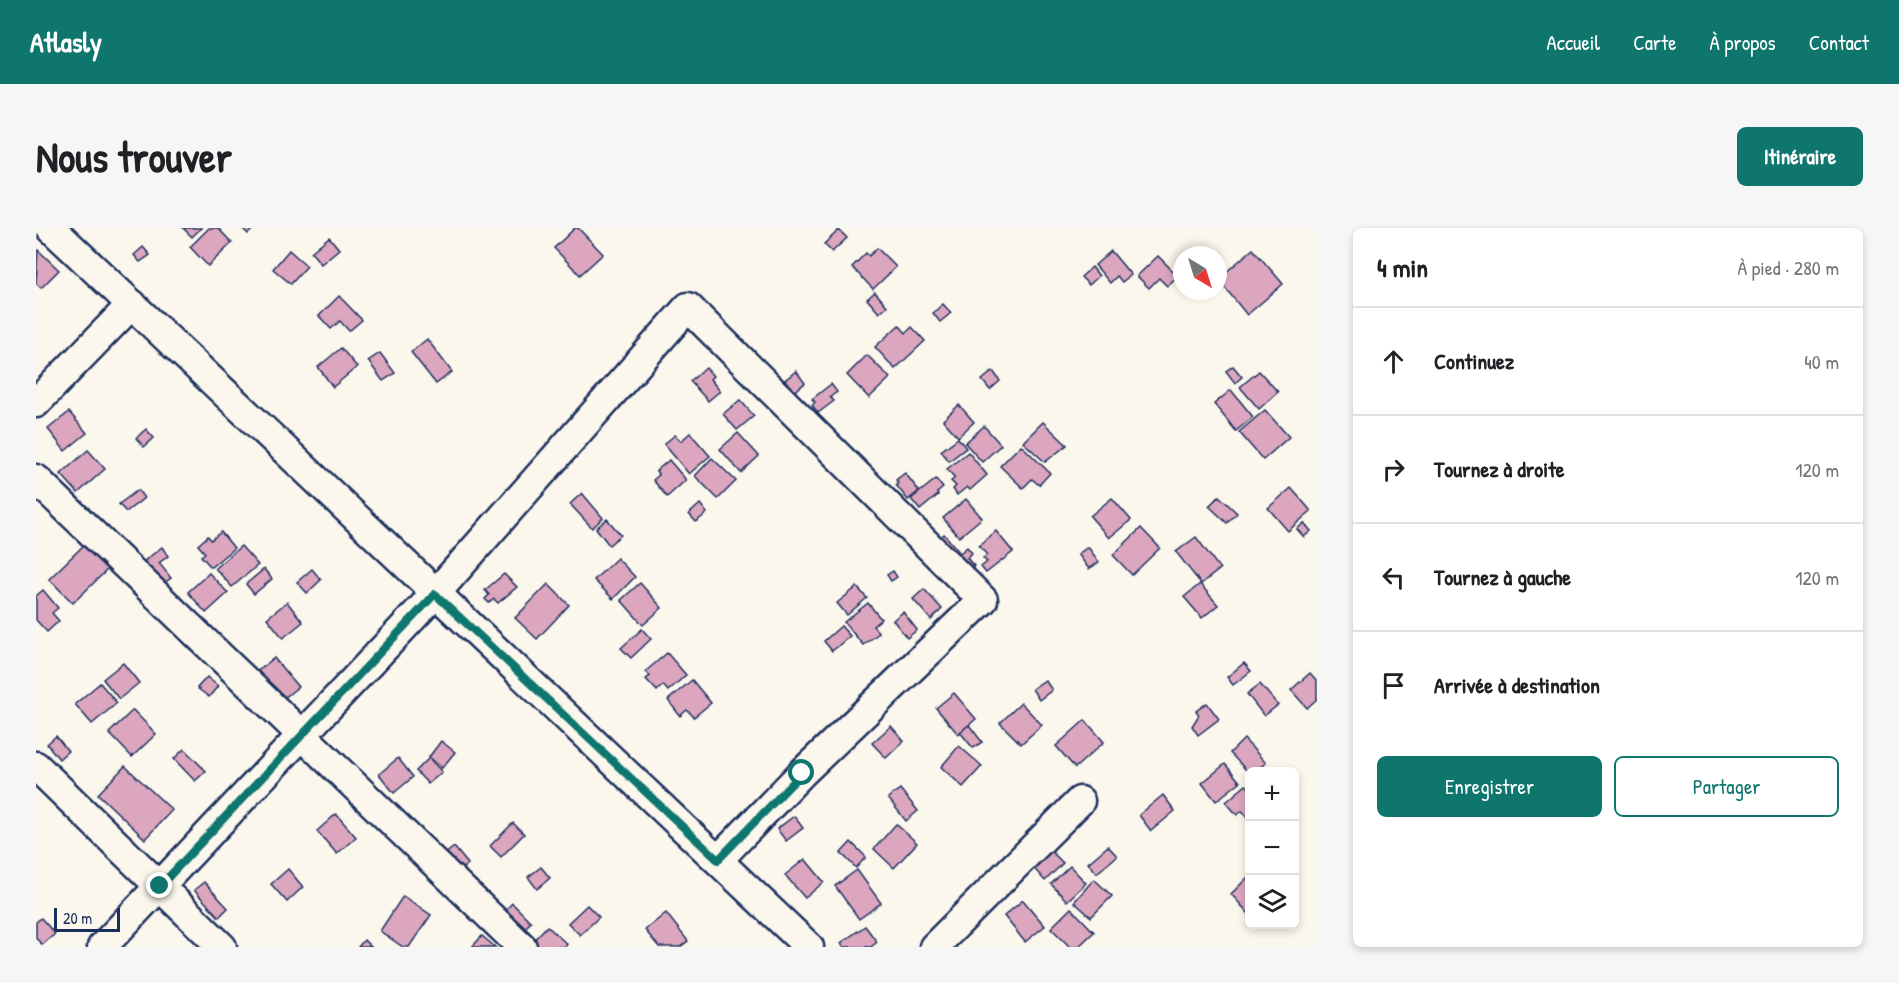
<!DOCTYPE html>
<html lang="fr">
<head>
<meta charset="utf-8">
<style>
	body { margin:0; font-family:"Patrick Hand",sans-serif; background:#f6f6f6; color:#202124 }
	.controls { position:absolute; right:18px; bottom:18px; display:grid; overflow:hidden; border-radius:9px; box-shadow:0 3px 9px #0003 }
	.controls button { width:54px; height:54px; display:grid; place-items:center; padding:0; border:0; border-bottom:2px solid #e0e0e0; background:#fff; color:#202124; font:30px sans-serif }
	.compass { position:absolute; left:1137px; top:18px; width:54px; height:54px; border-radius:50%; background:#fff; box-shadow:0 3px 9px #0003; rotate:142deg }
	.scale { position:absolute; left:18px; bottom:15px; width:66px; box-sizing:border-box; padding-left:6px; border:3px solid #1b2f5e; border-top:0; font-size:16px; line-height:21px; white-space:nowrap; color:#1b2f5e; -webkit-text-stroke:4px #fbf7ec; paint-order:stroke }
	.stop { position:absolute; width:18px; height:18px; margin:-14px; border:4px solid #0f766e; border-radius:50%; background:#fff }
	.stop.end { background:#0f766e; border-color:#fff; box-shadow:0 2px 6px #0008 }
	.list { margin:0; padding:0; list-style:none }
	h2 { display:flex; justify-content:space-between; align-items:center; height:78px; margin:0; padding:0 24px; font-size:26px }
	h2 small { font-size:20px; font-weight:400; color:#757577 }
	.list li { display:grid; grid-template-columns:39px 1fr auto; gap:18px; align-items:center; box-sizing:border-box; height:108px; padding:0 24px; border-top:2px solid #e0e0e0 }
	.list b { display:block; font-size:22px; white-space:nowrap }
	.list em { font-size:20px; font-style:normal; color:#757577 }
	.actions { display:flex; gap:12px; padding:18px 24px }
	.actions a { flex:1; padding:14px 0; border:2px solid #0f766e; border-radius:9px; text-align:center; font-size:21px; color:#0f766e }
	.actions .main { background:#0f766e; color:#fff }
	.icon { flex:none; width:33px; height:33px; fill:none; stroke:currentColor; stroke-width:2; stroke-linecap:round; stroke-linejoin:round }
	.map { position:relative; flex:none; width:1281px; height:719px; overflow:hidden; border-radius:9px }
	header { display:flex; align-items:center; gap:36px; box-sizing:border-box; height:84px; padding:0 30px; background:#0f766e; color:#fff }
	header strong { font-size:28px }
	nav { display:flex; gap:33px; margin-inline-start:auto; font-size:21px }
	.intro { display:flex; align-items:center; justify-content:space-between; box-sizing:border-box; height:144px; padding:0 36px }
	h1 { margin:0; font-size:42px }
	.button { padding:15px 27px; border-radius:9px; background:#0f766e; color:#fff; font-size:21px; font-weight:700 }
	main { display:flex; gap:36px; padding:0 36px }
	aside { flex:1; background:#fff; border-radius:9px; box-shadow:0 3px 9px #0003 }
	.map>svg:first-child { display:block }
	.building { fill:#dca6bf; stroke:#1b2f5e; stroke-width:1.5 }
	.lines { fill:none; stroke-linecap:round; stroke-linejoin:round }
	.minor-casing { stroke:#1b2f5e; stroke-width:33 }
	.minor { stroke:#fbf7ec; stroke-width:28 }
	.route { stroke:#0f766e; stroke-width:8 }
</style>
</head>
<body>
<header>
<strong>Atlasly</strong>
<nav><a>Accueil</a><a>Carte</a><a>À propos</a><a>Contact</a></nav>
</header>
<div class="intro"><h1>Nous trouver</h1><a class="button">Itinéraire</a></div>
<main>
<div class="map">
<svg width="1281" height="719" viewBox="0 0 1281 719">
	<rect width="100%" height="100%" fill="#fbf7ec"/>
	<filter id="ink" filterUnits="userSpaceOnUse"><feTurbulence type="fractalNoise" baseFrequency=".0167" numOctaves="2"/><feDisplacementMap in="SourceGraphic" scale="12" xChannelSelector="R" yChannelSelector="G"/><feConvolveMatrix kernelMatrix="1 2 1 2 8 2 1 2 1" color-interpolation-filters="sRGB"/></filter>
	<g filter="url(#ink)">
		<g class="building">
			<path d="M147,0H165L156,9Z"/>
			<path d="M173,0H182L196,15L172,38L154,19Z"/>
			<path d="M206,0H218L212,6Z"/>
			<path d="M539,0H542L567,26L544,47L518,20Z"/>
			<path d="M803,2L811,10L796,24L788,16Z"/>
			<path d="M293,9L303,21L285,36L275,24Z"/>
			<path d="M107,19L114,27L104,34L98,27Z"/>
			<path d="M841,20L860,39L837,61L816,39L830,25L833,28Z"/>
			<path d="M1217,21L1247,56L1211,87L1182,51Z"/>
			<path d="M2,22L23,42L5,60L0,55Z"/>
			<path d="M253,22L271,38L255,56L237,41Z"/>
			<path d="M1075,23L1095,47L1086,54L1081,48L1074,55L1059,37Z"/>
			<path d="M1122,28L1142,48L1131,58L1123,50L1113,60L1101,48Z"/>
			<path d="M1056,39L1063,48L1053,57L1045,49Z"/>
			<path d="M839,64L851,78L843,85L831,71Z"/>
			<path d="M303,68L326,92L313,103L304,93L295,101L283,88Z"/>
			<path d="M907,76L915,85L904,94L897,85Z"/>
			<path d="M863,97L870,105L876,99L889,113L859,141L839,119Z"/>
			<path d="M391,111L416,144L400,156L375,124Z"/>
			<path d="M305,120L321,139L297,159L282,139Z"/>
			<path d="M344,125L359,145L347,153L332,133Z"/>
			<path d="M831,127L854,150L833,170L811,147Z"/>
			<path d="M1197,138L1206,149L1199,155L1190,143Z"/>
			<path d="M670,140L677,148L674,151L684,163L672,173L654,153Z"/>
			<path d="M760,143L769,155L758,164L749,152Z"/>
			<path d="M957,143L964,153L954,162L946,152Z"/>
			<path d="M1223,143L1242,164L1223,181L1204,159Z"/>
			<path d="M795,156L801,164L794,169L798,173L782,185L776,177L779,174L776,171Z"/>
			<path d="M1195,162L1217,189L1200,203L1178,176Z"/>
			<path d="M704,172L718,188L701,202L687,186Z"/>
			<path d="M923,177L938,194L922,209L907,192Z"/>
			<path d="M1229,182L1253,209L1227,232L1203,204Z"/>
			<path d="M33,184L51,205L29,223L12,201Z"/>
			<path d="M1007,194L1031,217L1009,234L987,214Z"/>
			<path d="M948,198L965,217L946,234L929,215Z"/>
			<path d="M110,201L118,210L108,219L100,210Z"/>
			<path d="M654,205L674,228L653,246L628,216L639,207L645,213Z"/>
			<path d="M702,205L723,228L705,245L684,221Z"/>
			<path d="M922,210L930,220L913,233L905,223Z"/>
			<path d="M985,217L1014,245L1003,257L996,251L987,260L964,238Z"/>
			<path d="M52,222L69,241L42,265L25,246Z"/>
			<path d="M932,224L951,247L934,262L931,259L921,267L917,261L920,258L915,253L919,250L911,241Z"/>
			<path d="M676,230L700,253L682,271L659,248Z"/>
			<path d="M633,232L650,252L631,269L617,252L623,247L620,243Z"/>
			<path d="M869,245L883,263L872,272L860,257L862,255L860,252Z"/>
			<path d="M900,251L907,260L901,265L902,267L884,282L875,271Z"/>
			<path d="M1255,260L1275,283L1252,303L1232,280Z"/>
			<path d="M102,262L108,270L90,284L83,276Z"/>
			<path d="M546,265L567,290L556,300L534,276Z"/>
			<path d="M1183,268L1201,285L1191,295L1173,278Z"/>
			<path d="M1076,270L1095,292L1073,310L1054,288Z"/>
			<path d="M930,271L946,290L923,309L907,290Z"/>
			<path d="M664,276L671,285L660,294L653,286Z"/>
			<path d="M571,291L585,307L573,317L560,300Z"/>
			<path d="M1268,295L1275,303L1268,309L1261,301Z"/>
			<path d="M1105,300L1124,320L1096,347L1077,327Z"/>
			<path d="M960,303L977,324L950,345L945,339L951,334L947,330L951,327L943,318Z"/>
			<path d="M185,304L198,320L175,339L165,328L169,325L162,317L172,308L175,312Z"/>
			<path d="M908,306L924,325L931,319L936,325L931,330L938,338L927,348L898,315Z"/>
			<path d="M1160,309L1184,341L1165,356L1140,324Z"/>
			<path d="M48,317L72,341L37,375L13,351Z"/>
			<path d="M205,318L222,337L196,359L179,340Z"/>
			<path d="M126,319L132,328L123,335L135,350L124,358L107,334Z"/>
			<path d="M1052,319L1063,334L1053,341L1042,326Z"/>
			<path d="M581,330L599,349L577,371L558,352Z"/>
			<path d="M228,341L236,351L218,366L210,356Z"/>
			<path d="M276,341L285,352L271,365L261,354Z"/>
			<path d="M857,343L861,349L855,353L851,347Z"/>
			<path d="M173,345L192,365L170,385L152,364Z"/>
			<path d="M468,346L481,359L462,375L458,371L453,375L449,371L453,367L449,362Z"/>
			<path d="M604,355L626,380L607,397L585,372Z"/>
			<path d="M512,356L533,377L501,411L479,390Z"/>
			<path d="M1164,356L1182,377L1166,390L1148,369Z"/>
			<path d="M821,359L831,370L811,387L801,375Z"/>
			<path d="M888,361L906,381L895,392L877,371Z"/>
			<path d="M7,362L22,380L16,385L23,393L11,404L0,392V368Z"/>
			<path d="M251,374L267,394L247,410L231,390Z"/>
			<path d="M832,375L845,391L837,398L843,405L827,417L808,394Z"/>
			<path d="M867,384L881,402L871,410L857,392Z"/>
			<path d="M805,398L814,408L796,423L788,413Z"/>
			<path d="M606,401L615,411L595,430L585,420Z"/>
			<path d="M631,425L650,447L632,463L627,457L621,463L610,451L614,448L610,443Z"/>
			<path d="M238,430L262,459L243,474L219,445Z"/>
			<path d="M87,435L103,455L83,471L67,451Z"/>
			<path d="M1208,435L1215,443L1197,457L1191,449Z"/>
			<path d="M1274,445L1281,453V471L1271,480L1255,462Z"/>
			<path d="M171,449L182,458L173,469L161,460Z"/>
			<path d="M656,452L675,475L658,489L651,482L644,488L632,472Z"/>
			<path d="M1009,452L1016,462L1003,472L996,461Z"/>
			<path d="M64,455L81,475L56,496L39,476Z"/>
			<path d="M1224,456L1242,477L1228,488L1211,466Z"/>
			<path d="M918,465L940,491L922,506L900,480Z"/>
			<path d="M985,475L1006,497L985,516L964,495Z"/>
			<path d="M1171,475L1183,491L1162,507L1156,498L1163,487L1160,483Z"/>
			<path d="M97,482L120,506L96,529L73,505Z"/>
			<path d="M1049,492L1068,514L1039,540L1020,518Z"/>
			<path d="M933,497L946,514L937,520L924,504Z"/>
			<path d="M855,498L868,513L850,530L836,515Z"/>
			<path d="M20,508L32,523L23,531L11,516Z"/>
			<path d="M1208,511L1230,535L1214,546L1194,525Z"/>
			<path d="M405,513L419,524L406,540L393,529Z"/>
			<path d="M923,518L946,538L927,559L905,539Z"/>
			<path d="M148,521L170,543L159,553L138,531Z"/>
			<path d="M362,530L377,549L358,565L343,546Z"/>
			<path d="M393,530L406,544L392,556L380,543Z"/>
			<path d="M1189,536L1204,554L1180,573L1166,555Z"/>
			<path d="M89,538L136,582L109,611L62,566Z"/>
			<path d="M1210,557L1214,561V591L1206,583L1201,587L1190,574Z"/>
			<path d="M864,561L882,583L870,593L852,570Z"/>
			<path d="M1127,567L1139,583L1115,603L1103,587Z"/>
			<path d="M300,586L320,609L301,626L281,603Z"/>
			<path d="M758,588L767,600L750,613L741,601Z"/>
			<path d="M477,595L488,606L465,629L454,618Z"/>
			<path d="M860,596L881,615L858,640L838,621Z"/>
			<path d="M815,614L830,629L820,640L805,625Z"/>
			<path d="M1072,618L1081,628L1061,645L1052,635Z"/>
			<path d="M418,619L432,636L422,645L408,627Z"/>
			<path d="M1012,620L1027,635L1009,653L995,637Z"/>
			<path d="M769,631L788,654L769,670L749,647Z"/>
			<path d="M1034,638L1050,655L1031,673L1015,656Z"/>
			<path d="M505,639L514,650L501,661L492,649Z"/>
			<path d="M252,641L267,659L251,674L235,656Z"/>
			<path d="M821,642L845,675L823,691L799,658Z"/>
			<path d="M1212,649L1214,651V687L1195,666Z"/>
			<path d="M1058,651L1076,668L1055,689L1038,674Z"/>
			<path d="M168,654L192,680L183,689L158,662Z"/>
			<path d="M367,668L395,687L373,719H367L344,703Z"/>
			<path d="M987,672L1009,698L989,714L968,688Z"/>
			<path d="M476,675L495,694L486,703L467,685Z"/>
			<path d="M551,677L563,689L544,707L532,695Z"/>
			<path d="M1035,680L1058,704L1042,719H1034L1015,700Z"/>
			<path d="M630,685L652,713L644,719H623L609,702Z"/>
			<path d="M5,690L19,706L6,717L0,710V694Z"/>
			<path d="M511,698L531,716L529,719H502L496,714Z"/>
			<path d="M829,698L841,714L835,719H808L805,715Z"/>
			<path d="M446,708L459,719H436Z"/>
			<path d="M328,712L335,719H322Z"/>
		</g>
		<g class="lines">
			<defs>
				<g id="minor">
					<path d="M15,0L773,719"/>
					<path d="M0,175L96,76"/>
					<path d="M0,251L486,719"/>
					<path d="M0,538L186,719"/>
					<path d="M66,719L399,366L652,79L947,372L766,545L682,632"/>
					<path d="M898,719L1044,573"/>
				</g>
			</defs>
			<use href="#minor" class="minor-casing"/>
			<use href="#minor" class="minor"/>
		</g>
	</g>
	<g class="lines" filter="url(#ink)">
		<path class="route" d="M124,658L399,366L682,632L766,545"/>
	</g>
</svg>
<div class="controls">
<button>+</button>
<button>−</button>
<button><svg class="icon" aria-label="layers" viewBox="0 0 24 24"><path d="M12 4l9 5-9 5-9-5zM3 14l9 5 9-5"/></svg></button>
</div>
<svg class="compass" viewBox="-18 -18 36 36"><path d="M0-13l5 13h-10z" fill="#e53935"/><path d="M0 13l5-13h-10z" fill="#757577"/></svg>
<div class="scale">20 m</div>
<div class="stop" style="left:766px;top:545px"></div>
<div class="stop end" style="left:124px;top:658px"></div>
</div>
<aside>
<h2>4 min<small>À pied · 280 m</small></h2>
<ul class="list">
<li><svg class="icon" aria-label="ahead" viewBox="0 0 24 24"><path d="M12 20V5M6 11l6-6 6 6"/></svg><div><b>Continuez</b></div><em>40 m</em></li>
<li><svg class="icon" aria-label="right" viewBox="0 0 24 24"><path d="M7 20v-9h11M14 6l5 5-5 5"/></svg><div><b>Tournez à droite</b></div><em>120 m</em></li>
<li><svg class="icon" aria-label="left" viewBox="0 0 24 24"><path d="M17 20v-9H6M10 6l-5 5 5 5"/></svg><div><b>Tournez à gauche</b></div><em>120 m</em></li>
<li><svg class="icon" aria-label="arrive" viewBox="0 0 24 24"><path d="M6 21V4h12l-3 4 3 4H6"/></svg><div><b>Arrivée à destination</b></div></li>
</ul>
<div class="actions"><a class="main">Enregistrer</a><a>Partager</a></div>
</aside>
</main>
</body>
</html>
